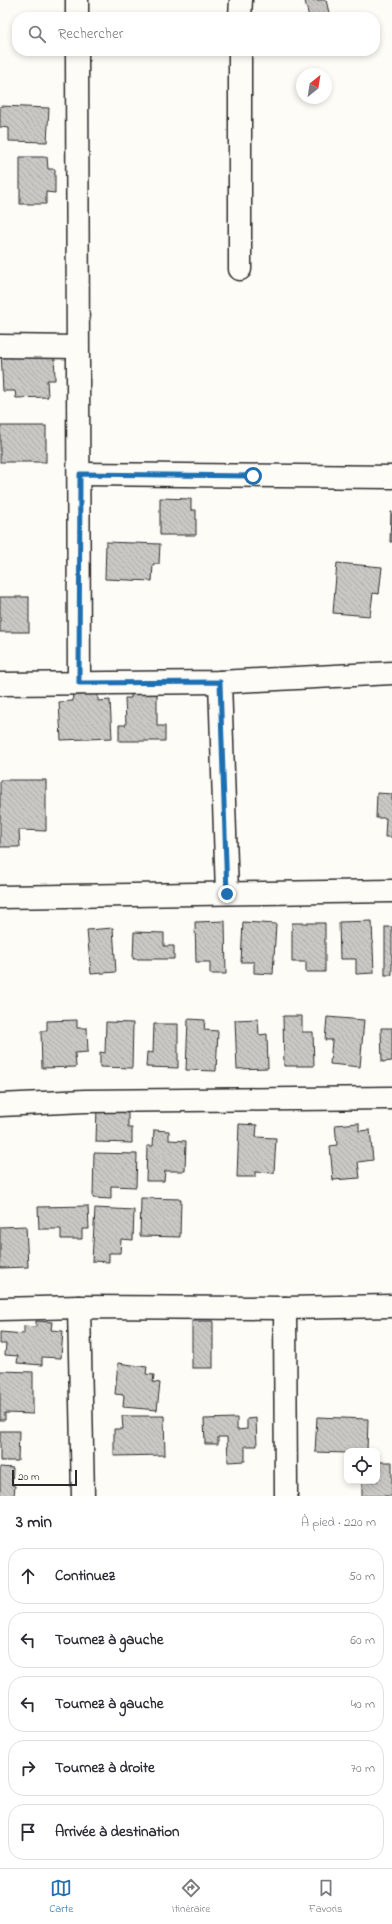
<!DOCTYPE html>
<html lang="fr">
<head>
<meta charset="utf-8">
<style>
	body { margin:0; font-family:"Indie Flower",sans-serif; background:#f7f7f7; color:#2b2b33 }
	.controls { position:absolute; right:12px; bottom:12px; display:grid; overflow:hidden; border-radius:8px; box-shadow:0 2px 6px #0003 }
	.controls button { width:36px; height:36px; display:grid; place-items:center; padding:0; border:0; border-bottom:1px solid #e1e1e2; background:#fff; color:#2b2b33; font:20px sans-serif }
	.compass { position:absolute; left:296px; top:68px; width:36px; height:36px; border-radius:50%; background:#fff; box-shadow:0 2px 6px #0003; rotate:30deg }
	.scale { position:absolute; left:12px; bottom:10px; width:65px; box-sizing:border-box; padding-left:4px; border:2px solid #2b2b2b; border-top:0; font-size:11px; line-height:14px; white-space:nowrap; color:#2b2b2b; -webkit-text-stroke:3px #fdfcf7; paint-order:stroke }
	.stop { position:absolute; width:12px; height:12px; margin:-9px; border:3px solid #1f6fb2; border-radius:50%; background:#fff }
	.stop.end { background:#1f6fb2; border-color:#fff; box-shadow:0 1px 4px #0008 }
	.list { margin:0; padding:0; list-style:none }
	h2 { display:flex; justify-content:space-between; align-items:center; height:52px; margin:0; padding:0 16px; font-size:17px }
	h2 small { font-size:13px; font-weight:400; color:#7c7c81 }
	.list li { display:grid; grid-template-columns:26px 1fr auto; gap:12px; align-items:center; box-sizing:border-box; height:56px; margin:0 8px 8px; padding:0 8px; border:1px solid #e1e1e2; border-radius:16px }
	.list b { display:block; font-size:15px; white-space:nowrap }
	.list em { font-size:13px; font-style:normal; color:#7c7c81 }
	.icon { flex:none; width:22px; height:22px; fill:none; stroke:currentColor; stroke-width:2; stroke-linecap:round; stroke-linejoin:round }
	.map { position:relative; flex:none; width:392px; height:1496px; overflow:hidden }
	.search { position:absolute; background:#fff; box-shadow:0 2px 6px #0003; left:12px; right:12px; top:12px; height:44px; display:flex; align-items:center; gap:10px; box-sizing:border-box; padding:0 14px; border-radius:16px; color:#7c7c81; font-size:15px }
	.sheet { height:372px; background:#fff }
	nav { display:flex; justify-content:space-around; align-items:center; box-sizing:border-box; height:56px; border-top:1px solid #e1e1e2; background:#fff; font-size:11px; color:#7c7c81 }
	nav a { display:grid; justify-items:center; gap:2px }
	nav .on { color:#1f6fb2 }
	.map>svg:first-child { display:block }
	.building { fill:url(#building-back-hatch); stroke:#2b2b2b }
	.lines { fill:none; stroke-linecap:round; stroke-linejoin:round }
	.minor-casing { stroke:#2b2b2b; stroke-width:25 }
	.minor { stroke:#fdfcf7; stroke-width:22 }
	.route { stroke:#1f6fb2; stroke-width:5 }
</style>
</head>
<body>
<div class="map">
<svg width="392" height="1496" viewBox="0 0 392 1496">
	<defs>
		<pattern id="building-back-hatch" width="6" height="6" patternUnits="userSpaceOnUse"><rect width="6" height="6" fill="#c9c8c4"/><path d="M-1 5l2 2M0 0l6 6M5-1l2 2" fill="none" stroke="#adaca9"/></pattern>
	</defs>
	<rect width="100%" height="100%" fill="#fdfcf7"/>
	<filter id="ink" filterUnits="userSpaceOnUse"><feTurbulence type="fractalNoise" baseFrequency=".025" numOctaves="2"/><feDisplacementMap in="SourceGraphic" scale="8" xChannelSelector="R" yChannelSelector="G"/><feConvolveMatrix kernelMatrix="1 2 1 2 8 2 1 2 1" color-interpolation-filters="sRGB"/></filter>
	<g filter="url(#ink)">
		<g class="building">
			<path d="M310,0H326L330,17H309L305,1Z"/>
			<path d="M0,106L49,108L47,142L9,141V128L0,127Z"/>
			<path d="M20,157H47L48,169H55V193L46,192V204H20Z"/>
			<path d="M54,350L55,380H47L48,397L16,398L15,391H3L1,352Z"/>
			<rect x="0" y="426" width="46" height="36"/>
			<path d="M160,498L191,499V510H196V535H160Z"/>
			<path d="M391,512H392V542H390Z"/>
			<path d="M106,542L160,544L159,564H153L152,581L105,579Z"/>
			<path d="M337,563L382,567L379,594L373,593L370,616L333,613Z"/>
			<rect x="0" y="597" width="29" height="35"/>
			<path d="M98,688V701L110,700L112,738L61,740L59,702L73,701L72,690Z"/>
			<path d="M131,689H157V726H165V741H119V725H126L125,698H131Z"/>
			<path d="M0,780H46V831L19,830L20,847H0Z"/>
			<path d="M377,793L392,794V837H385L386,818H376Z"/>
			<path d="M225,921L226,974H210V962H196L195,922Z"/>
			<path d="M372,921L374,973L356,974V959H340L339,922Z"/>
			<path d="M243,922L276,924L273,974L254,973V962H241Z"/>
			<path d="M292,923H325V972H306V962H292Z"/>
			<rect x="385" y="927" width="7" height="48"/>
			<path d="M113,928L116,972L91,974L87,930Z"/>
			<path d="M134,932L164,933V946H174V959H133Z"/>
			<path d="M283,1016H302V1032H313L314,1066H284Z"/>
			<path d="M327,1017L364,1020L360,1067L330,1064L332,1040H325Z"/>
			<path d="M188,1019L205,1020L204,1030L218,1031L216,1071L186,1070Z"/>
			<path d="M258,1019L259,1035L267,1034L268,1068L237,1069L235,1020Z"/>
			<path d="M77,1020V1028H87L88,1052L75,1053L76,1067L42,1068L41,1031L47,1030V1021Z"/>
			<path d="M106,1022L133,1023L132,1068L100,1067V1052L105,1053Z"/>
			<path d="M154,1024H178V1068L146,1067L147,1052L153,1053Z"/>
			<path d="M381,1028H392V1061L382,1062Z"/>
			<path d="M97,1105L116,1106V1112L128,1113V1128H132V1143L96,1142Z"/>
			<path d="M359,1123V1131L370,1130L373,1160L358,1162L360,1178L333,1180L330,1146L337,1145L335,1125Z"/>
			<path d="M239,1124L257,1125L256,1137L276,1138L274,1173L255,1172V1177H237Z"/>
			<path d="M154,1130L169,1131V1140L186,1141L185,1171H165L164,1181H146L147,1146H153Z"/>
			<path d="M94,1153L137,1154L136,1187L111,1186V1199L93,1198Z"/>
			<path d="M141,1198L181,1199L180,1237L140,1236Z"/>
			<path d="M88,1206L89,1229H82V1239H61V1229H39L38,1207Z"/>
			<path d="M95,1208L134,1210L133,1240L121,1239L120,1253H109V1262L92,1261Z"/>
			<path d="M26,1226L28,1267L0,1268V1227Z"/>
			<path d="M36,1321L52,1322L51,1330L63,1331L61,1358L42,1357V1365L17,1363L18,1356L5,1355L6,1344H0V1332L24,1334V1326L36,1327Z"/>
			<rect x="192" y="1321" width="21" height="47"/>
			<path d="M118,1363L147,1367L146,1374L154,1375L153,1382L160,1383L157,1410L123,1407L124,1395L115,1394Z"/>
			<path d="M0,1371L33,1372V1414L5,1413V1420H0Z"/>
			<path d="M122,1416H164L165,1455L114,1456V1429H123Z"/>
			<path d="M317,1417L368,1419L367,1451H347V1453L315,1452Z"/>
			<path d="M237,1418V1430L247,1429V1419L256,1418L257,1446H245V1461L228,1462L227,1437H218V1444H205L204,1419Z"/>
			<path d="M0,1431H19L18,1461H0Z"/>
			<path d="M377,1462H392V1496H362V1481H377Z"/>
			<path d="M0,1467L13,1468L12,1485L15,1486L14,1496H0Z"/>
		</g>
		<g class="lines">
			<defs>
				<g id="minor">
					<path d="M77,0V17"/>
					<path d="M240,17L241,0"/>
					<path d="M77,51L79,683"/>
					<path d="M240,51V269"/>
					<path d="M0,346L77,347"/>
					<path d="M80,474L392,477"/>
					<path d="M220,682L227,893"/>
					<path d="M0,684L220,682L392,673"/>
					<path d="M0,897L392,891"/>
					<path d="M0,1105L85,1101L392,1098"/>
					<path d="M79,1307L83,1496"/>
					<path d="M285,1308L286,1496"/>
					<path d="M0,1309L79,1307L285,1308L392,1306"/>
				</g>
			</defs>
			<use href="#minor" class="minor-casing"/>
			<use href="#minor" class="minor"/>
		</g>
	</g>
	<g class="lines" filter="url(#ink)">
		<path class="route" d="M227,894L220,682L79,683L80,474L253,476"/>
	</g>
</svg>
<div class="controls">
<button><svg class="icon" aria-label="locate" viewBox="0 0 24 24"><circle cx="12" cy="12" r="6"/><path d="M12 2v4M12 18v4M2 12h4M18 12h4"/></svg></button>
</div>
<svg class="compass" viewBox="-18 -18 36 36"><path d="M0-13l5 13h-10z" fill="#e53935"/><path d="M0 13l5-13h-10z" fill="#7c7c81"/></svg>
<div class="scale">20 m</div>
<div class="stop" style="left:253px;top:476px"></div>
<div class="stop end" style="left:227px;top:894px"></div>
<div class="search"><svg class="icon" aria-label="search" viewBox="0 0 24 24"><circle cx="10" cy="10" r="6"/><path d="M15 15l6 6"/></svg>Rechercher</div>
</div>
<section class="sheet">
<h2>3 min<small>À pied · 220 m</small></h2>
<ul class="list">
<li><svg class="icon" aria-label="ahead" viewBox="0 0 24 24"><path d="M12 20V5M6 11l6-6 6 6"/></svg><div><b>Continuez</b></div><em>50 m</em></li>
<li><svg class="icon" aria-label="left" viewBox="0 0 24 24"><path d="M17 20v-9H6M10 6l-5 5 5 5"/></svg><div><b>Tournez à gauche</b></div><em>60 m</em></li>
<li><svg class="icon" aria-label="left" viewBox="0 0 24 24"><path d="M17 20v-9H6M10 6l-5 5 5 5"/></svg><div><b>Tournez à gauche</b></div><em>40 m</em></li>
<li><svg class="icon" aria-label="right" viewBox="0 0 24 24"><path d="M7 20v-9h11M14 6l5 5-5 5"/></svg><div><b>Tournez à droite</b></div><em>70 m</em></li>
<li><svg class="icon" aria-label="arrive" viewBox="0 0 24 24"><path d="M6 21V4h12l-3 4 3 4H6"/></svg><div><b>Arrivée à destination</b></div></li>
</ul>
</section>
<nav>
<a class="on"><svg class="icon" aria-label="map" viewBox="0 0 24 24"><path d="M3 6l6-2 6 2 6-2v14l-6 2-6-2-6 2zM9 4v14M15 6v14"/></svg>Carte</a>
<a><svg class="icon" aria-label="directions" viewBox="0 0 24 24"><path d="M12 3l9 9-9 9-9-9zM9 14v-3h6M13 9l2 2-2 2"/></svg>Itinéraire</a>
<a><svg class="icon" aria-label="saved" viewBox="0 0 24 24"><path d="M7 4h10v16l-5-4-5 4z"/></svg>Favoris</a>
</nav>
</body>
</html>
